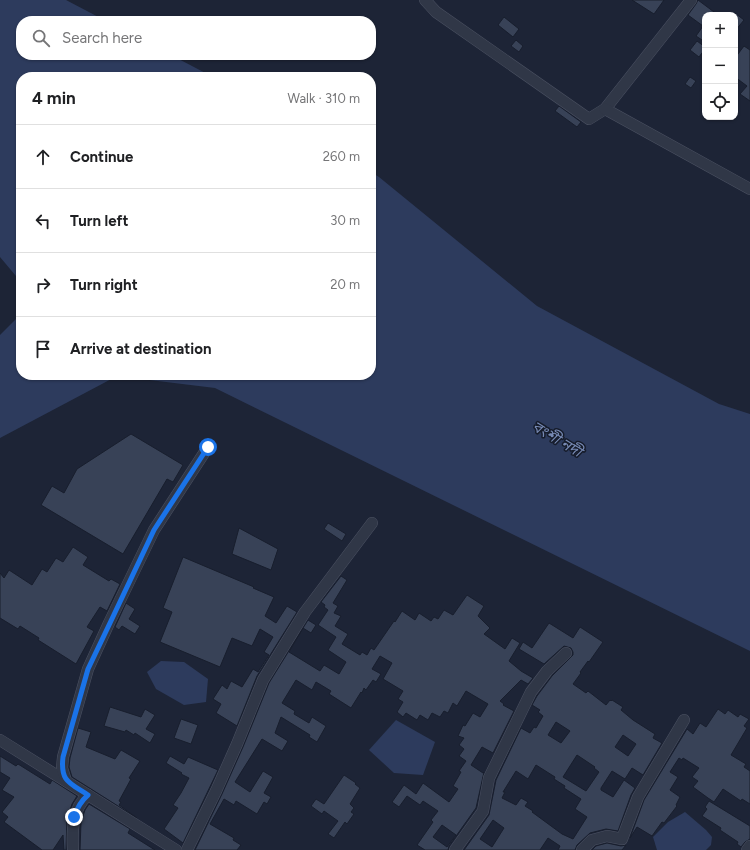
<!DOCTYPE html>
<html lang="en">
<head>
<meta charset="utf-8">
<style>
	body { margin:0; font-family:Figtree,"Noto Sans Bengali",sans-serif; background:#f6f6f6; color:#202124 }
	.controls { position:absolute; right:12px; top:12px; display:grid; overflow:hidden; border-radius:8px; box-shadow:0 1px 3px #0004 }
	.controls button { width:36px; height:36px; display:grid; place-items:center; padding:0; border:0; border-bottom:1px solid #e0e0e0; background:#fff; color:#202124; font:20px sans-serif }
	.stop { position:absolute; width:12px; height:12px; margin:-9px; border:3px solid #1a73e8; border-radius:50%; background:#fff }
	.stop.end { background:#1a73e8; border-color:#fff; box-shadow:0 1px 4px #0008 }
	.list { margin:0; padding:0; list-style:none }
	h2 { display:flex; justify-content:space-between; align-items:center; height:52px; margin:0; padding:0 16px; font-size:17px }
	h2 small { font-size:13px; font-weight:400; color:#757577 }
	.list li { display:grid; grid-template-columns:26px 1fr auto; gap:12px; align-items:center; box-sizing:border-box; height:64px; padding:0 16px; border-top:1px solid #e0e0e0 }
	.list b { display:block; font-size:15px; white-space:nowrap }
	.list em { font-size:13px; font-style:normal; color:#757577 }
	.icon { flex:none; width:22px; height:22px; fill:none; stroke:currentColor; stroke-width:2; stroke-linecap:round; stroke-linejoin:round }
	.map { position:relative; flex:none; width:750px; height:850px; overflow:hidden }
	.search { position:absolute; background:#fff; box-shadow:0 1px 3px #0004; left:16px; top:16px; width:360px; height:44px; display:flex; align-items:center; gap:10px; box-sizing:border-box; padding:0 14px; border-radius:16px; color:#757577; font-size:15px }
	.panel { position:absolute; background:#fff; box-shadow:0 1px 3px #0004; left:16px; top:72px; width:360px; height:308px; border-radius:16px }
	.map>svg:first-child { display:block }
	.water { fill:#2d3b5d }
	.building { fill:#384257; stroke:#181e2d; fill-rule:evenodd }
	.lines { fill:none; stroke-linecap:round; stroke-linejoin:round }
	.minor-casing { stroke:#4b5162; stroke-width:12 }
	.minor { stroke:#303747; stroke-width:11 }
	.route { stroke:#1a73e8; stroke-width:5 }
	.labels { text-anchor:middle; stroke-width:3; stroke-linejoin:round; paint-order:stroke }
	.water-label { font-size:15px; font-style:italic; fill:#778ab4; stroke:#161c2b }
</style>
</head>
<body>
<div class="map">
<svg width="750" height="850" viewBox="0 0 750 850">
	<rect width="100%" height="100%" fill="#1d2436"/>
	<g class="water">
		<path d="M0,0H66L106,21H21V55H171L213,77H21V282L0,257Z"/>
		<path d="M371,172L379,177L537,306L719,404L750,414V651L215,388L117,376L0,438V335L21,314V375H371Z"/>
		<path d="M161,661L184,662L208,679L206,702L184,705L156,689L147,672Z"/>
		<path d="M396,720L435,742L423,775L394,773L369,750Z"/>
		<path d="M685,812L706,830L712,837L711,845L706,850H657L653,837L668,822Z"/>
	</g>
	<g class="building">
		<path d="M632,0H664L654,14Z"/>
		<path d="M698,0L718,15H705V42L696,36L703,26L688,15L696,4Z"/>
		<path d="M735,13L744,20L735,31Z"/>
		<path d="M504,17L519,29L513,37L498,25Z"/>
		<path d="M516,40L523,46L519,52L511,46Z"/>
		<path d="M697,41L705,47V49L699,57L690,50Z"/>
		<path d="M744,46L750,50V101L740,94L747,86L735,77V58Z"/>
		<path d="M690,77L696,81L691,88L685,84Z"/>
		<path d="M559,106L581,122L577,127L555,111Z"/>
		<path d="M131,434L183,465L173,482L167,479L123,554L41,505L52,486L64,493L77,469Z"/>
		<path d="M328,523L346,534L342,541L324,529Z"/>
		<path d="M239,528L278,549L271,570L232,554Z"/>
		<path d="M73,547L88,557L83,565L109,581L111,579L120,584L107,611L100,607L87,627L94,631L76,664L38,640L39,638L20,626L18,629L0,618V573L4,578L9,570L32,585L42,569L47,572L56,558L63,562Z"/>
		<path d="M183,557L254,587L253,588L274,597L265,616L276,623L287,606L297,612L257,676L237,726L216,713L221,704L213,699L222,685L227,689L231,681L242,687L253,669L258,672L269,655L264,652L273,637L260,629L252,646L232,638L220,667L160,642L172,612L163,608Z"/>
		<path d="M341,576L347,580L333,603L338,606L334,613L341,616L335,626L348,634L342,644L360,655L362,652L367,655L371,648L374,650L394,621L395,622L402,611L415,620L419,613L431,621L434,617L438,619L444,610L453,615L467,595L484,606L478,616L490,628L484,634L505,649L512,638L520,643L509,661L521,671L533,678L528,684L521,680L500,701L504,704L503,705L514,711L493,753L482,747L471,765L483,773L484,772L476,808L449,846L448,850H425L417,845L433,822L431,820L438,811L423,801L420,805L407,796L399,807L392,802L404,785L416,794L423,783L449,802L458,789L453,786L461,772L459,771L466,761L459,756L464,749L459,745L464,738L458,736L463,725L465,726L473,713L480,717L488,704L466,691L457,706L453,703L448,713L444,711L440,717L432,713L428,720L420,715L417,720L406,713L403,717L397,712L403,702L398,699L403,691L383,679L392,663L380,656L372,669L381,674L376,682L373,680L366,690L364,688L362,693L361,692L351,708L329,694L331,691L316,682L312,690L296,680L282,703L295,711L294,714L309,723L312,717L326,726L317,742L309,737L310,735L281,717L275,733L288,741L282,751L262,739L235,782L250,792L263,771L273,777L264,793L271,797L267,804L264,802L257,814L236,801L234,805L224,799L210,824L234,838L233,840L241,845L237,850H195L222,794L243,747L269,683L308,620L316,625L311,633L303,628L289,652L320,671L324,665L339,674L346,662L328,650L336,637L318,625L328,610L324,607L325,605L321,602ZM442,825L456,835L447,847L433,837Z"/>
		<path d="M126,603L135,609L129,619L140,626L135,634L122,626L119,630L115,627Z"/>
		<path d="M549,623L573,638L580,627L603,642L589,662L588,661L580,672L581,673L573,684L586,693L588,691L606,705L610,700L611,701L612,700L623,707L621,710L633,720L655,734L653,738L662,743L643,775L632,768L625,779L612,771L601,788V790L613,797L624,780L635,788L631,795L618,831L606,829L590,833L577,845L575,850H558L560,846L548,838L540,850H464L489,815L496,780L521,728L530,733L534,727L536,728L543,716L538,712L540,710L532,705L537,696L552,676L573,655V652L571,648L564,646L544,664L519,649L523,642L532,648ZM556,722L570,731L561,743L548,735ZM623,735L636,744L628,756L615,747ZM577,755L595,767L594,768L599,772L586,791L563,777ZM536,765L555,777L554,779L565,786L564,788L581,799L575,809L587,817L573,839L562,834L532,812L533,811L525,806L528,802L521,798L516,805L502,798L505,792H503L516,771L528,779ZM493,820L504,828L492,847L480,839Z"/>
		<path d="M110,707L141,717L145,709L155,715L146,729L155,734L150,743L135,733L134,735L126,730L125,732L104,726Z"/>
		<path d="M718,709L725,714L728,710L738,717L740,714L749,719L744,726L747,728L731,755L746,764L744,767L750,771V804L742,799L741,801L723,789L714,802L708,798L693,787L698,781L692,777L699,768L683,758L682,760L679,758L670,772L678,777L670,790L680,797L676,805L677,806L664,823L662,822L652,836L637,827L630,838L644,800L687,729L693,734L700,723L706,727Z"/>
		<path d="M181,719L198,725L191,744L174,738Z"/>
		<path d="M78,728L91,732L86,747L115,759L121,750L140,761L129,778L131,779L119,801L121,802L119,805L137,818L72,777L69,767L70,758Z"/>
		<path d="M0,756L16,766L18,764L50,784L52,780L77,796L72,804L67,819L66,850H64L63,835L53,850H42L4,822L8,817L2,812L14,797L2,790L10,778L0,772Z"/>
		<path d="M170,756L184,764L188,757L218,770L183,843L164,829L178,808L173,805L181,793L189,778L181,774L182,773L166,763Z"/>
		<path d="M344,775L356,783L355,784L360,788L350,804L354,808L351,812L354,814L347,824L345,822L334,838L328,834L338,821L324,811L322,814L311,806L316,799L324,804Z"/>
		<path d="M709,801L750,826V839L745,842L741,847L737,844L738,842L720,830L721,828L702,816L707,809L705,807Z"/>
		<path d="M89,804L130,829L128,833L155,850H80L81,822L85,810Z"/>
		<path d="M607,843L621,846L626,845L622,850H592L596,846Z"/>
	</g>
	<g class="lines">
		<defs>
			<g id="minor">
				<path d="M425,0L436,12L589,119L605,109L691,0"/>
				<path d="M605,109L750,189"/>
				<path d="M0,740L176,850"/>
				<path d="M66,781L62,768L63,757L88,669L109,623L154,530L208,447"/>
				<path d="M73,850C72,830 72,809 88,795"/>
				<path d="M187,850L216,791L237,744L263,680L305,612L372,523"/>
				<path d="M455,850L483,811L489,778L531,692L547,671L566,653"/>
				<path d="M582,850L592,840L607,836L622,839L638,797L684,720"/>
				<path d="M747,850L750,846"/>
			</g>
		</defs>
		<use href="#minor" class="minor-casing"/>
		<use href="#minor" class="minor"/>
	</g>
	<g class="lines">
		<path class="route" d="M74,817C77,808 81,801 88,795C70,783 60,782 63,757L88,669L110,623L154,530L208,447"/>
	</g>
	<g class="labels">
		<g class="water-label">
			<text transform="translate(557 439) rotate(31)" y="5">বংশী নদী</text>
		</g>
	</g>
</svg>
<div class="controls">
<button>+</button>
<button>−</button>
<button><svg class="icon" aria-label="locate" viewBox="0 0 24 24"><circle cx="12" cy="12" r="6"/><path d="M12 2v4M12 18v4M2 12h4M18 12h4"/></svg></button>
</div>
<div class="stop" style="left:208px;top:447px"></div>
<div class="stop end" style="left:74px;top:817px"></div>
<div class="search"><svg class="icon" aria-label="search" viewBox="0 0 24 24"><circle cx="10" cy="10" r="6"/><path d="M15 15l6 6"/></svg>Search here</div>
<section class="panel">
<h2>4 min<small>Walk · 310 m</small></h2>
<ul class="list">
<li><svg class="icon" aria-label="ahead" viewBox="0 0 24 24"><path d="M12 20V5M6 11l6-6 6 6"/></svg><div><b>Continue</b></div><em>260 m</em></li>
<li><svg class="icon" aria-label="left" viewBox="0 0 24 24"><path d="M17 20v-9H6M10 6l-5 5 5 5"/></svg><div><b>Turn left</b></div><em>30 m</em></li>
<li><svg class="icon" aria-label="right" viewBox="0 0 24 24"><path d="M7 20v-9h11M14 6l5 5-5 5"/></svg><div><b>Turn right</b></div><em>20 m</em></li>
<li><svg class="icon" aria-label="arrive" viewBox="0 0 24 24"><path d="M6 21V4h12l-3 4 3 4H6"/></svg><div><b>Arrive at destination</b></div></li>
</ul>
</section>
</div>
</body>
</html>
